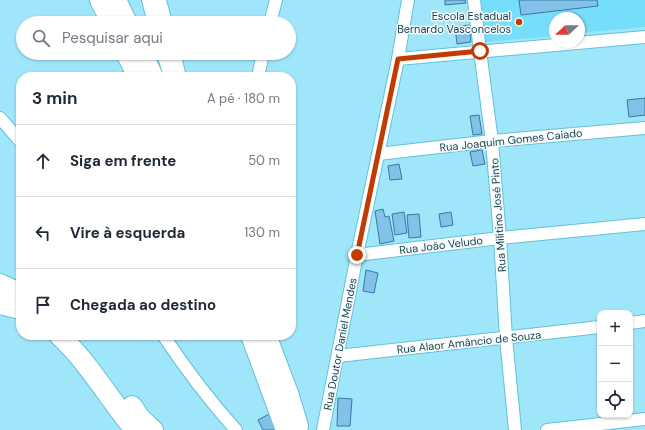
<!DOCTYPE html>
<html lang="pt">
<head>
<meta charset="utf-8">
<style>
	body { margin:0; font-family:"DM Sans",sans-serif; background:#f2f2f3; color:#1f2937 }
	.controls { position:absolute; right:12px; bottom:12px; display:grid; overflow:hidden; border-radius:8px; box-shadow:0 1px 3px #0004 }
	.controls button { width:36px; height:36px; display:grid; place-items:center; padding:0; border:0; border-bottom:1px solid #e0e1e3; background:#fff; color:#1f2937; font:20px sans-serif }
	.compass { position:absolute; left:549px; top:12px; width:36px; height:36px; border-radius:50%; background:#fff; box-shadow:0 1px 3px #0004; rotate:248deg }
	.stop { position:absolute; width:12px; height:12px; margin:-9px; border:3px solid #c23b02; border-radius:50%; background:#fff }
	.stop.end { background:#c23b02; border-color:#fff; box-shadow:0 1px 4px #0008 }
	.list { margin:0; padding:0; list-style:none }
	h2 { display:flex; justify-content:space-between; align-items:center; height:52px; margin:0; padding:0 16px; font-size:17px }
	h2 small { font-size:13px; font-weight:400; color:#747a83 }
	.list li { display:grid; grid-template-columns:26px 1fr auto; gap:12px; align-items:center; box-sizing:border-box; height:72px; padding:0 16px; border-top:1px solid #e0e1e3 }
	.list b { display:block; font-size:15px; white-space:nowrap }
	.list em { font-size:13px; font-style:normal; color:#747a83 }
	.icon { flex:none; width:22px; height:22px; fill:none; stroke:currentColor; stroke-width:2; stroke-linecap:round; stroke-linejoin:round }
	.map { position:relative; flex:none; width:645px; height:430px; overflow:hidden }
	.search { position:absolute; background:#fff; box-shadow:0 1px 3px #0004; left:16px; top:16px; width:280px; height:44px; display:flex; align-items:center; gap:10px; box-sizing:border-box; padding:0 14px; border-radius:22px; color:#747a83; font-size:15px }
	.panel { position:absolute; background:#fff; box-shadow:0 1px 3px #0004; left:16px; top:72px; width:280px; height:268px; border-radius:16px }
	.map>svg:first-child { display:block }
	.built { fill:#76defa }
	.building { fill:#84c1e8; stroke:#3379a1 }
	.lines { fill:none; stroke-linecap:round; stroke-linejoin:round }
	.minor-casing { stroke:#64c0d8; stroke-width:14 }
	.primary-casing { stroke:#64c0d8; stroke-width:22 }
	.minor { stroke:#fff; stroke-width:12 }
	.primary { stroke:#fff; stroke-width:20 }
	.route { stroke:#c23b02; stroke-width:5 }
	.poi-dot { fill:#c23b02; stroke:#f4fcfe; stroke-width:1.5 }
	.labels { text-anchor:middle; stroke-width:3; stroke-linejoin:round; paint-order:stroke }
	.poi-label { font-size:11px; fill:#173e48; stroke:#f4fcfe; text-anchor:end }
	.street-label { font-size:11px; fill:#173e48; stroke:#f4fcfe }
</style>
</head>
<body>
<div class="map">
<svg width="645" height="430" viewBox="0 0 645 430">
	<rect width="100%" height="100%" fill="#a0e6fa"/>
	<path class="built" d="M481,0H645V27L579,33V18H555V36L485,42Z"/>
	<g class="building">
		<path d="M445,0H465L466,3L445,5Z"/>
		<path d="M519,0H597L598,6L521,15Z"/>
		<path d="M469,25L471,42L457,44L455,27Z"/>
		<path d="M132,68L136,77H111Z"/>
		<path d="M645,98V115L629,117L627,100Z"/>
		<path d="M479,115L482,134L473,135L470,116Z"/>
		<path d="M482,150L485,164L473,166L470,152Z"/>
		<path d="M399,164L402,179L390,180L388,166Z"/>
		<path d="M383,209L385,217L389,216L394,241L380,244L375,211Z"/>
		<path d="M404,212L407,233L395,235L392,214Z"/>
		<path d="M451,212L453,225L441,227L439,214Z"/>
		<path d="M419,214L421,237L409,238L407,215Z"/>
		<path d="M366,270L378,273L374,293L363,291Z"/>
		<path d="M338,398L352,399L350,426H337Z"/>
		<path d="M269,414L277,430H263L258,420Z"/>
	</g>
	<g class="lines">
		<defs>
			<g id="minor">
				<path d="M148,0L154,23"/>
				<path d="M160,0L166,23"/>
				<path d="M474,0L480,51L492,141L500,238L506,338L515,430"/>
				<path d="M270,23L276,0"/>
				<path d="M163,53L169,73L168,77"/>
				<path d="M174,53L180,77"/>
				<path d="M398,59L645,37"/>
				<path d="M258,77L263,53"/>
				<path d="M0,118L21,142"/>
				<path d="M378,154L492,141L645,128"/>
				<path d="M357,255L500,238L645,224"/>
				<path d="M630,323L645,321"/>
				<path d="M163,335C185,368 209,400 236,430"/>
				<path d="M338,356L600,327"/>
				<path d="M323,430L357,255L398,59L408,0"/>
				<path d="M547,430L645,419"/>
			</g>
			<g id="primary">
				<path d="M100,0L112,23"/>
				<path d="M116,0L127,23"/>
				<path d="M126,53L138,77"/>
				<path d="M142,53L153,77"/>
				<path d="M0,284L21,294"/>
				<path d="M0,304L21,309"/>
				<path d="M59,335C89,363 109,399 135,430"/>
				<path d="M251,335L286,430"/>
				<path d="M266,335L289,396L298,426"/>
				<path d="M132,406L140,418L153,430"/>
			</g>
		</defs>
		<use href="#minor" class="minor-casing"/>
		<use href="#primary" class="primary-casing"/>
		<use href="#minor" class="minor"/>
		<use href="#primary" class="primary"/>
	</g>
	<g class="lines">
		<path class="route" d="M357,255L398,59L480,51"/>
	</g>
	<circle class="poi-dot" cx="519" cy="22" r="4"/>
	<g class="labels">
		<g class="poi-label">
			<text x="511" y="20">Escola Estadual<tspan x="511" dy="13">Bernardo Vasconcelos</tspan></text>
		</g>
		<g class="street-label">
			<text transform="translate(511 140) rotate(-6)" y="4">Rua Joaquim Gomes Caiado</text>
			<text transform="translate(498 215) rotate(-94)" y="4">Rua Militino José Pinto</text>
			<text transform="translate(441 245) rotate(-7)" y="4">Rua João Veludo</text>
			<text transform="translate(469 342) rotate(-6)" y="4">Rua Alaor Amâncio de Souza</text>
			<text transform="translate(340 344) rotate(-79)" y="4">Rua Doutor Daniel Mendes</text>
		</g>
	</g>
</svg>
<div class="controls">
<button>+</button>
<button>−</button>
<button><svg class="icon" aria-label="locate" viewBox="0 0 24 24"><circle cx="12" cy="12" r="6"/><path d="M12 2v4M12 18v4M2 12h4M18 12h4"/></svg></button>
</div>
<svg class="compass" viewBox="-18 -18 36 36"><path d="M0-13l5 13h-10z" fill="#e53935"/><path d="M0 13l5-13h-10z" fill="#747a83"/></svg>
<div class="stop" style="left:480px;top:51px"></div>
<div class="stop end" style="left:357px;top:255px"></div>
<div class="search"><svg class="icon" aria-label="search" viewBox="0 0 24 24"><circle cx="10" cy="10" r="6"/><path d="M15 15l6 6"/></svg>Pesquisar aqui</div>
<section class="panel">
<h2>3 min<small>A pé · 180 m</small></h2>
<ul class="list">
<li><svg class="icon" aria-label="ahead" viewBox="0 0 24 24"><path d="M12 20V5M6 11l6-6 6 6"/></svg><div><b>Siga em frente</b></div><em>50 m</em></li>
<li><svg class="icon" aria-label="left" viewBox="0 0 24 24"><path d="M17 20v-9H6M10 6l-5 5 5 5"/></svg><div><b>Vire à esquerda</b></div><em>130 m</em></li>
<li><svg class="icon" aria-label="arrive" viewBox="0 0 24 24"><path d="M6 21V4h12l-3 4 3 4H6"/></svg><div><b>Chegada ao destino</b></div></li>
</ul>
</section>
</div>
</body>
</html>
